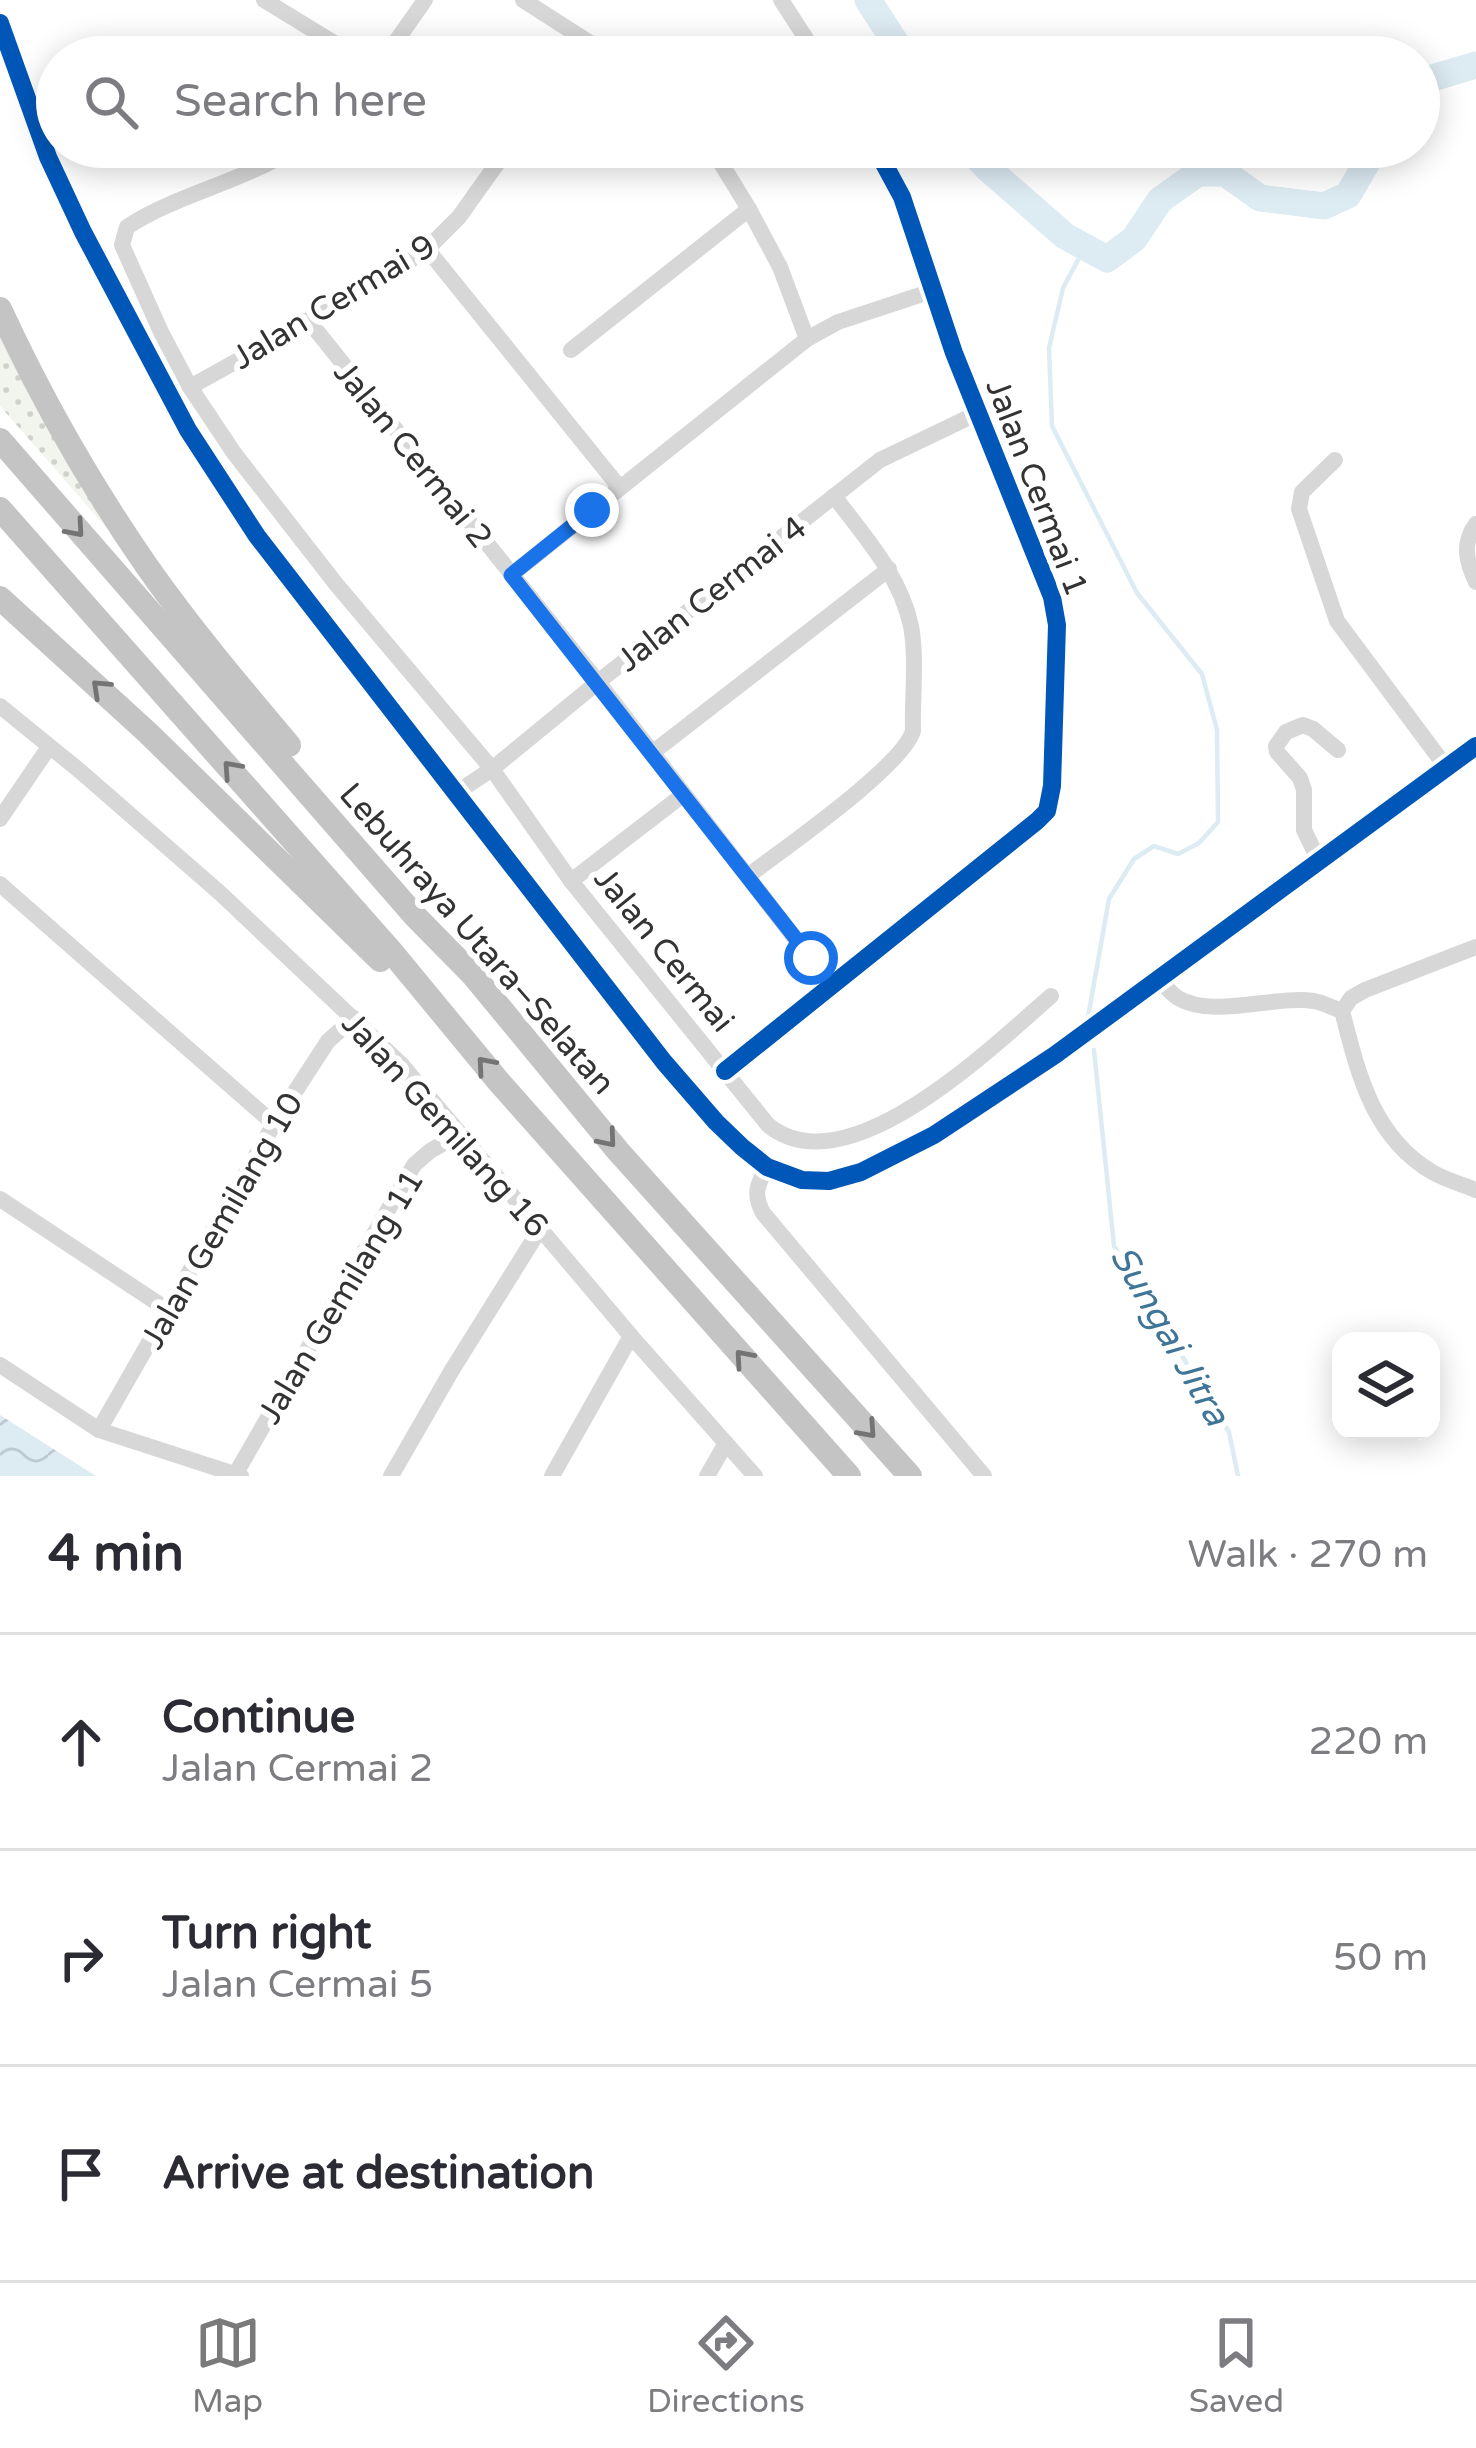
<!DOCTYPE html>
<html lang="en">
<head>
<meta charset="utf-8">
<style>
	body { margin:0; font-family:"Varela Round",sans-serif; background:#f2f2f3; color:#2b2b33 }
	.controls { position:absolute; right:36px; bottom:36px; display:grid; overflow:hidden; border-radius:24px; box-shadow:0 6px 30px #0003 }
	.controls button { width:108px; height:108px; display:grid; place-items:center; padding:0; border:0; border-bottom:3px solid #e1e1e2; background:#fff; color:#2b2b33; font:60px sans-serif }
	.stop { position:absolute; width:36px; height:36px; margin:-27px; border:9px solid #1a73e8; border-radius:50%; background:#fff }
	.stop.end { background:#1a73e8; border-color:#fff; box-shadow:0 3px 12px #0008 }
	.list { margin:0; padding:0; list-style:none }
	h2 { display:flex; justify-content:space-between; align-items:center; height:156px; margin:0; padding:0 48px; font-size:51px }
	h2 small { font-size:39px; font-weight:400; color:#7c7c81 }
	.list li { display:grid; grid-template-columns:78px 1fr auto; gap:36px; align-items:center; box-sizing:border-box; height:216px; padding:0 48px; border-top:3px solid #e1e1e2 }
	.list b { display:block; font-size:45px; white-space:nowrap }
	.list p { margin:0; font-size:39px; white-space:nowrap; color:#7c7c81 }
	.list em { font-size:39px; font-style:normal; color:#7c7c81 }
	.icon { flex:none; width:66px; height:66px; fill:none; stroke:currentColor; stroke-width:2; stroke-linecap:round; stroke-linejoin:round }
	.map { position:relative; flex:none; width:1476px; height:1476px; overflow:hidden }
	.search { position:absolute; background:#fff; box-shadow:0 6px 30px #0003; left:36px; right:36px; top:36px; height:132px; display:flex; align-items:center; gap:30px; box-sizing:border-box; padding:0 42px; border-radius:66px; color:#7c7c81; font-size:45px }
	.sheet { height:804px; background:#fff }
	nav { display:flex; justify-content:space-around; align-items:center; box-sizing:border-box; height:168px; border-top:3px solid #e1e1e2; background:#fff; font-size:33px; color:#7c7c81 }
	nav a { display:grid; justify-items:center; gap:6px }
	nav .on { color:#7a7a7a }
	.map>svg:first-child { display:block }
	.garden { fill:url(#garden-dots) }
	.water { fill:url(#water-waves) }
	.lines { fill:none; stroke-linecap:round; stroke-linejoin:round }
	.stream { stroke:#ddebf3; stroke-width:4.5 }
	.river { stroke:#ddebf3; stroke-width:27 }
	.minor { stroke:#d7d7d7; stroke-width:16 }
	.highway { stroke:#c4c4c4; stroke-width:24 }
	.cycleway-casing { stroke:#fff; stroke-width:26 }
	.cycleway { stroke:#0057b8; stroke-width:18 }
	.oneway { stroke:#747474 }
	.route { stroke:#1a73e8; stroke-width:15 }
	.labels { text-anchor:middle; stroke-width:12; stroke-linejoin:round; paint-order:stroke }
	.street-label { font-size:33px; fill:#333; stroke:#fff }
	.water-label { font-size:36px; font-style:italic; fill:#3f7597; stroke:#fff }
</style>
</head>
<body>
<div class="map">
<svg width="1476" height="1476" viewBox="0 0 1476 1476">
	<defs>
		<pattern id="garden-dots" width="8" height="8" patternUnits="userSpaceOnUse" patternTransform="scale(3)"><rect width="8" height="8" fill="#f1f5ed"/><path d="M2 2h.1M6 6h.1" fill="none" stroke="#cfd2cc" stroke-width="1.8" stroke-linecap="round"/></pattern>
		<pattern id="water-waves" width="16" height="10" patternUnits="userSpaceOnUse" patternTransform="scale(3)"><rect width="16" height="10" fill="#ddebf3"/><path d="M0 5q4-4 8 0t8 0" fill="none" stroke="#becad1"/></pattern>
	</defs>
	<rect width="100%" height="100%" fill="#fff"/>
	<path class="garden" d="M0,316L146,573L0,406Z"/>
	<path class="water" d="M0,1415L88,1471L96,1476H0Z"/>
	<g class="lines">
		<g class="stream">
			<path d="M1085,247L1063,288L1049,348L1052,426L1137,593L1202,674L1217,730L1218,822L1199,843L1178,854L1154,846L1134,859L1109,899L1087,1023"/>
			<path d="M1094,1050L1114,1246L1229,1432L1238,1476"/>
		</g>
		<g class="river">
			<path d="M868,0L905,57"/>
			<path d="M1419,82L1476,65"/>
			<path d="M968,147L986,167L1065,236L1107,259L1134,239L1160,200L1198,173H1225L1260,198L1324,206L1348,195L1366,164L1370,147"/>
		</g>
		<g class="minor">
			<path d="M264,0L357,57"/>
			<path d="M523,0L612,57"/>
			<path d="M781,0L818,57"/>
			<path d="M0,23L48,157L83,232L188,430L257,536L664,1062L716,1122L742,1147L767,1167L802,1180L829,1181L861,1172L934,1135L1055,1055L1476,746"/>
			<path d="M385,57L425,0"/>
			<path d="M567,57L579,37"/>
			<path d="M296,147C244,182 179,193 127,227L122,245L161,332L190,387L234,453L336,584L492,769L571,881L768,1125C847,1190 994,1045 1051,996"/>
			<path d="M711,147L749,209L780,267L807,339"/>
			<path d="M427,249L620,488"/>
			<path d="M308,320L598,682L831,985"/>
			<path d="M571,350L749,209"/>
			<path d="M190,387L372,286L427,249L459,217L509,147"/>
			<path d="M1335,460L1302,492L1299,509L1337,621L1446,767"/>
			<path d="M1476,524C1462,543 1466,561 1476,582"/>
			<path d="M511,575L807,339L838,322L932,291"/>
			<path d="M0,706L80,771L220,893L401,1064L631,1336L755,1476"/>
			<path d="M652,753L889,569"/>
			<path d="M456,793L492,769L598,682L880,460L978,413"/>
			<path d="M0,819L49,747"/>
			<path d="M1319,861L1304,830V790L1300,778L1277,752L1276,746L1286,732L1303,725L1313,729L1338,750"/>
			<path d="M748,876C783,849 902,767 913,731C912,698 917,659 911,626C900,575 865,537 834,496"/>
			<path d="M571,881L684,794"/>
			<path d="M0,884L274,1124"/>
			<path d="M1158,977C1164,985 1170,993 1178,998C1213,1019 1275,995 1314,1001C1324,1003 1333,1008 1342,1011C1358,1073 1372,1136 1432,1172C1446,1180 1461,1184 1476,1190"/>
			<path d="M1342,1011L1351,998L1365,990L1476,947"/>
			<path d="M725,1071L1037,821L1047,811L1052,786L1057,625L1052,597L954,353L902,197L875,147"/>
			<path d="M767,1167C757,1185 753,1194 763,1213L984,1476"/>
			<path d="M0,1199L168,1310"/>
			<path d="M0,1365L99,1430L241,1476"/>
			<path d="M99,1430L274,1124L328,1041L354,1018"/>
			<path d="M236,1473L414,1165L430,1151L458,1135"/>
			<path d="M391,1476L452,1370L540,1229"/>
			<path d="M552,1476L631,1336"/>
			<path d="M707,1476L726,1443"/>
		</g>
		<g class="highway">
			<path d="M0,309C41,398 90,484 146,565C190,628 240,687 289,745"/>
			<path d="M0,440L415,916L473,975L618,1151L910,1476"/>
			<path d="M0,509L390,950L499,1082L849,1476"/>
			<path d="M0,598L148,733L380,960"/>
		</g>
		<defs>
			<g id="cycleway">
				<path d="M0,23L48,157L83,232L188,430L257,536L664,1062L716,1122L742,1147L767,1167L802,1180L829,1181L861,1172L934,1135L1055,1055L1476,746"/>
				<path d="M725,1071L1037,821L1047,811L1052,786L1057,625L1052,597L954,353L902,197L875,147"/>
			</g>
		</defs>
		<use href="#cycleway" class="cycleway-casing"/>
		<use href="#cycleway" class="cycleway"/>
	</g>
	<defs><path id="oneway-chevron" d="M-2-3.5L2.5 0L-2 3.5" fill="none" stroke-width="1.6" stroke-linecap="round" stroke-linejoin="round" transform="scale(3)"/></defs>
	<g class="oneway">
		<use href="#oneway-chevron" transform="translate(76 529) rotate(49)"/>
		<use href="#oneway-chevron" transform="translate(100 688) rotate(-137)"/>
		<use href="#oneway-chevron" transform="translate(231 769) rotate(-132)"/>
		<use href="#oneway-chevron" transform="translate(485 1065) rotate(-131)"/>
		<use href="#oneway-chevron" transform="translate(608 1139) rotate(50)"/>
		<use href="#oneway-chevron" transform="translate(743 1358) rotate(-131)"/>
		<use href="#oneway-chevron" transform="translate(868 1430) rotate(48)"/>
	</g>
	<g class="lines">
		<path class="route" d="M592,510L511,575L811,958"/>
	</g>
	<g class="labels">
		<g class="street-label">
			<text transform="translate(333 301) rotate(-31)" y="12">Jalan Cermai 9</text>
			<text transform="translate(414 454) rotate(51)" y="12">Jalan Cermai 2</text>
			<text transform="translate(1038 487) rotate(69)" y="12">Jalan Cermai 1</text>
			<text transform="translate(711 593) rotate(-38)" y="12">Jalan Cermai 4</text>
			<text transform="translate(478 938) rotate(49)" y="12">Lebuhraya Utara–Selatan</text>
			<text transform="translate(665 949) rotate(51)" y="12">Jalan Cermai</text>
			<text transform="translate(446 1124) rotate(48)" y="12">Jalan Gemilang 16</text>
			<text transform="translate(221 1220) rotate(-60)" y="12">Jalan Gemilang 10</text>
			<text transform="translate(340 1296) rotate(-59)" y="12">Jalan Gemilang 11</text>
		</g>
		<g class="water-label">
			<text transform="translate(1171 1335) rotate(60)" y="13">Sungai Jitra</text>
		</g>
	</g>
</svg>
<div class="controls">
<button><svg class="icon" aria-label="layers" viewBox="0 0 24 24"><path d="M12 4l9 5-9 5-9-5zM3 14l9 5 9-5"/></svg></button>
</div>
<div class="stop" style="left:811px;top:958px"></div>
<div class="stop end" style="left:592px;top:510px"></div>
<div class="search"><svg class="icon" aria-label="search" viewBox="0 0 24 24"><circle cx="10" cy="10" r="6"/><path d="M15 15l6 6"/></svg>Search here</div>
</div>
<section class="sheet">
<h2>4 min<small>Walk · 270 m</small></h2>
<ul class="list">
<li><svg class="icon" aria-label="ahead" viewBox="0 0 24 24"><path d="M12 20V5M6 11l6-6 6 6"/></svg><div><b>Continue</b><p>Jalan Cermai 2</p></div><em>220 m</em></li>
<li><svg class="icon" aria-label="right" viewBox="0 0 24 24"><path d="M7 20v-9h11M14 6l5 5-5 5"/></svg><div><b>Turn right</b><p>Jalan Cermai 5</p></div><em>50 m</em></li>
<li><svg class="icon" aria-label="arrive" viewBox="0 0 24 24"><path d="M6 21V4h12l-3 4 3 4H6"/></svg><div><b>Arrive at destination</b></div></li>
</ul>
</section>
<nav>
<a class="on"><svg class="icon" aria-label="map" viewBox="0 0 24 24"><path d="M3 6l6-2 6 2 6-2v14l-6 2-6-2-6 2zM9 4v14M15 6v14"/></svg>Map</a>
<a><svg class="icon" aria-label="directions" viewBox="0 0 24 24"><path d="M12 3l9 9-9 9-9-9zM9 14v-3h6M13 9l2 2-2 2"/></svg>Directions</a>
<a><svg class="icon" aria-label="saved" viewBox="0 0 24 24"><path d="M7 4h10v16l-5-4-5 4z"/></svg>Saved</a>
</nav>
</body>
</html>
